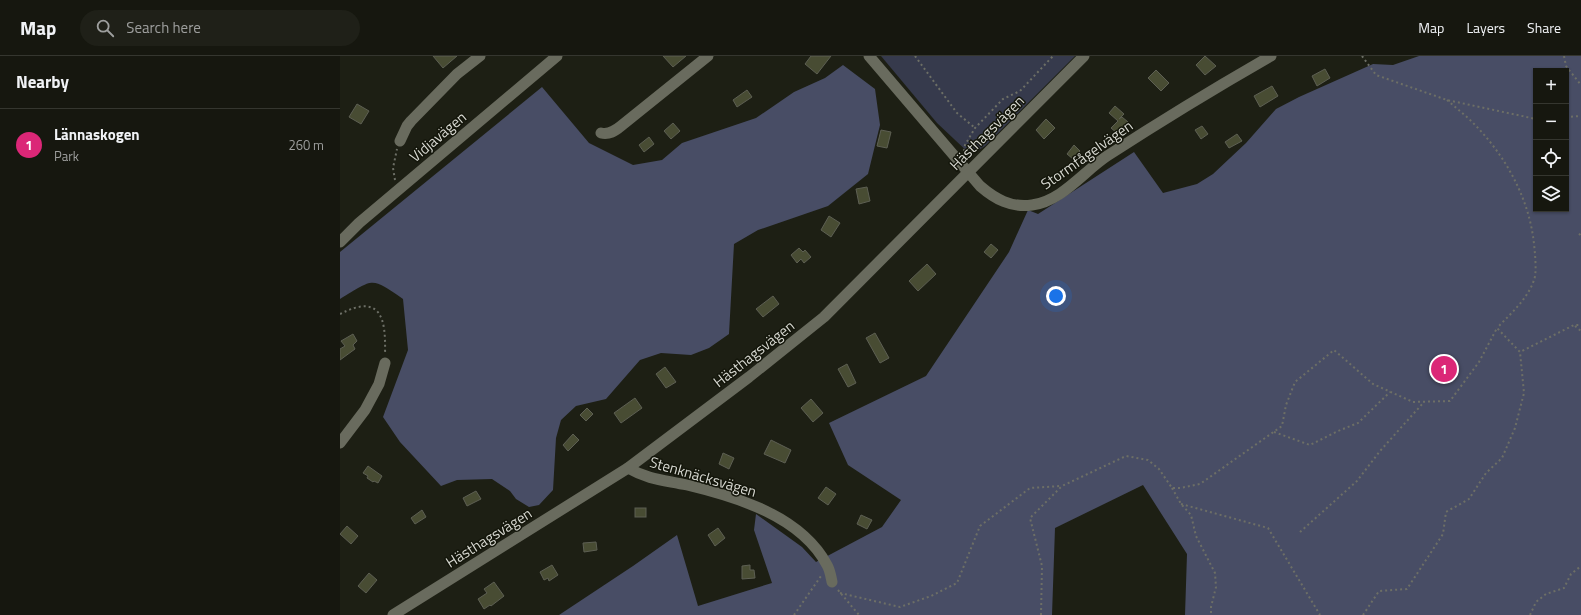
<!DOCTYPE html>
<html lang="en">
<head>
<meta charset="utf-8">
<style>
	body { margin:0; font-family:"Titillium Web",sans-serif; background:#1f2018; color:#f1f3f6 }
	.controls { position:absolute; right:12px; top:12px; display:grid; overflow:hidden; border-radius:0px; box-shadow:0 1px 3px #0004 }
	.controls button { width:36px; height:36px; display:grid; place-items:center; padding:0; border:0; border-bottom:1px solid #35362f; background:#16170f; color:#f1f3f6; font:20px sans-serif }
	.you { position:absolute; left:716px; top:240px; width:14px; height:14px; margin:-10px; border:3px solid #fff; border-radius:50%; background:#1a73e8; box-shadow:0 0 0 6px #1a73e833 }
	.badge { display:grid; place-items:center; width:26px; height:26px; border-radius:50%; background:#db2777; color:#fff; font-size:13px; font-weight:700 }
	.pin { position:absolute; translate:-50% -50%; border:2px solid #fff; box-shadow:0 1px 4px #0006 }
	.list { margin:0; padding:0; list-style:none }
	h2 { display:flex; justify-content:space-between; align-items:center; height:52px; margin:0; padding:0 16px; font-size:17px }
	h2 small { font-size:13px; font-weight:400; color:#9e9f9e }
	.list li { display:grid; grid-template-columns:26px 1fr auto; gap:12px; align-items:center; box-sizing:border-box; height:72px; padding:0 16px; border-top:1px solid #35362f }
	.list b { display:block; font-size:15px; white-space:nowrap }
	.list p { margin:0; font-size:13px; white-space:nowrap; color:#9e9f9e }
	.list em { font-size:13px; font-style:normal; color:#9e9f9e }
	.icon { flex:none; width:22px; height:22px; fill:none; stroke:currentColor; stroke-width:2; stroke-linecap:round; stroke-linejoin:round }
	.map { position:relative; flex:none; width:1241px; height:559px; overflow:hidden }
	header { display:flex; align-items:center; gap:24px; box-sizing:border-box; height:56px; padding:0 20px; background:#16170f; border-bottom:1px solid #35362f }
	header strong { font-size:19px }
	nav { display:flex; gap:22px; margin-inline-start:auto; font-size:14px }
	.search { width:280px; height:36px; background:#1f2018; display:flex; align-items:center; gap:10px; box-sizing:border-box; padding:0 14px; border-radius:22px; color:#9e9f9e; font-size:15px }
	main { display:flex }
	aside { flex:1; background:#16170f }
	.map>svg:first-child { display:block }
	.green { fill:#363a4c }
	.forest { fill:#484d65; fill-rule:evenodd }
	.building { fill:#484c33; stroke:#5d5f53 }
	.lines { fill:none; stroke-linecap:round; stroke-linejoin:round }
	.path { stroke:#6d6f66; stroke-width:2; stroke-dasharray:2 3; stroke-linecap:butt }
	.street { stroke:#696b5e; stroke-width:11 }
	.labels { text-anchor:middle; stroke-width:3; stroke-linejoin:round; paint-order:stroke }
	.street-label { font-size:15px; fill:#d7d8d1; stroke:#14160b }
</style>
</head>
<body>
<header>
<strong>Map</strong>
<div class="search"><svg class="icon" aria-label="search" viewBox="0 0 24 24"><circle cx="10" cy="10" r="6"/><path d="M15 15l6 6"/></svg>Search here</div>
<nav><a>Map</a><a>Layers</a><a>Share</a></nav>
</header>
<main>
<aside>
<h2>Nearby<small></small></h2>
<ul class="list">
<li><span class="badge">1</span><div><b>Lännaskogen</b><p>Park</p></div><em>260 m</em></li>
</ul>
</aside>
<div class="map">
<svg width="1241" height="559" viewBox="0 0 1241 559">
	<rect width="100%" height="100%" fill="#1d1f14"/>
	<path class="green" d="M541,0H735L645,90L631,99L597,67Z"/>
	<g class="forest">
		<path d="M1079,0H1241V559H845L847,498L803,429L715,472L712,559H219L293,510L337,479L358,550L432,527L414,474L416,458L462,491L476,506L542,471L561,444L508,409L489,367L586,320L669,196L688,154L698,158L794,96L823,137L857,128L873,118L906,87L936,53L959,41L1033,8L1053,9ZM1196,15H1226V153H1196Z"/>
		<path d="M503,9L535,33L540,69L528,118L488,150L418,174L394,188L389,278L369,292L351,299L321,297L300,304L266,343L236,350L221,364L216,382L213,434L199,449L189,451L176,443L170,435L152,423L117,424L101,430L60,386L43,361L68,294L63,243C30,220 34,223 0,243V196L202,31L249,87L293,109L322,104L342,87L416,62L454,36L485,22Z"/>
	</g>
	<g class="building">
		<path d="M93,0H117L103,12Z"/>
		<path d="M323,0H346L333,11Z"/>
		<path d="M471,0H491L477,18L465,8Z"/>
		<path d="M865,0L876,10L865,19L856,9Z"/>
		<path d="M985,13L990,22L977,30L972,20Z"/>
		<path d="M816,14L829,27L821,35L808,22Z"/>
		<path d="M932,30L938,40L920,51L914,40Z"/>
		<path d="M407,34L412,41L397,51L393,44Z"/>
		<path d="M17,48L29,55L21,68L9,61Z"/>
		<path d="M775,50L784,58L779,63L782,61L788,66L777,77L771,72L778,65L769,57Z"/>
		<path d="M706,63L715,72L704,83L696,74Z"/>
		<path d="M333,67L340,75L331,83L324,75Z"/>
		<path d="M862,70L868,78L861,83L855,74Z"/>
		<path d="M541,74L551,76L547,92L537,90Z"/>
		<path d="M897,78L902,85L889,92L885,86Z"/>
		<path d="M309,81L314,88L304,96L299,89Z"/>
		<path d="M734,89L740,95L733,103L727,98Z"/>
		<path d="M527,131L530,145L519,148L516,133Z"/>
		<path d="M489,160L500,167L491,181L481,174Z"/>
		<path d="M651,188L658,194L651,202L644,196Z"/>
		<path d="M459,192L463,196L465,194L471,201L464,207L461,203L457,207L451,199Z"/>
		<path d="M587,208L596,218L578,235L569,225Z"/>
		<path d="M433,240L439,248L423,261L416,253Z"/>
		<path d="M535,277L549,302L540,307L526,282Z"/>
		<path d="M13,278L17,285L13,289L15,293L0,304V293L5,290L1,285Z"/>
		<path d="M507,308L516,327L508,331L498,313Z"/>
		<path d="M325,311L336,326L326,332L316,318Z"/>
		<path d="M295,342L302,352L281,367L274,357Z"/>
		<path d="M471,343L483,357L473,366L461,352Z"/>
		<path d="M247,352L253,358L246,365L240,359Z"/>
		<path d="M233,378L239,384L228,395L223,389Z"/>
		<path d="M431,384L451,394L445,407L424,398Z"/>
		<path d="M383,397L394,402L389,413L379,408Z"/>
		<path d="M28,410L42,420L38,427L34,425L33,426L27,422L28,420L23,417Z"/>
		<path d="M486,431L496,438L488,449L478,442Z"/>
		<path d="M136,435L141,443L127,450L123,442Z"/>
		<rect x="295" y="452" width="11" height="9"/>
		<path d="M82,454L86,461L75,468L71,462Z"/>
		<path d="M521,459L532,464L527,473L517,468Z"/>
		<path d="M7,470L18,480L11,488L0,478Z"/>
		<path d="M378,472L385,482L375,490L368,479Z"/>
		<path d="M256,486L257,494L244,496L243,487Z"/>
		<path d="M212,509L218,519L209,525L208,522L204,524L200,516Z"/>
		<path d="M410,509V514H414L415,522L402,523V510Z"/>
		<path d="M29,517L37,524L26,537L18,530Z"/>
		<path d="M154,526L164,540L151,550L150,549L144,553L138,543L147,537L144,533Z"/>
	</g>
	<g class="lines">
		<g class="path">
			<path d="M575,0L617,57L635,72"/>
			<path d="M1022,0L1036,19L1107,44L1196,63"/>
			<path d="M1224,0L1226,10L1241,29"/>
			<path d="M1107,44C1114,50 1121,56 1128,62C1163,95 1189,140 1194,188C1195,197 1197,217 1194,224C1187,244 1171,257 1157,272"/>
			<path d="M1226,61L1241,60"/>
			<path d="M624,95L625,89L635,72L663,43L680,35L713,0"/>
			<path d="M55,124L53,112L57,93"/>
			<path d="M1239,179L1241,177"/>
			<path d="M0,258C41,237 46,262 45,298"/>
			<path d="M1235,270L1241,275"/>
			<path d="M934,376L970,389L998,375L1018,367L1050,336"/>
			<path d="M832,432L841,448L851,459L856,480L875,517L876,531L871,551V559"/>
			<path d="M841,448L928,472L980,559"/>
			<path d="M960,476L1017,425L1040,395L1084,346"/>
			<path d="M498,534L519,559"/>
			<path d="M500,537L560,551L591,540L617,527L640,470L690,432L721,430"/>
			<path d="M454,559L481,520"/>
			<path d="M701,559L702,510L690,462L722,430L786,400L808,404L819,413L832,432H840L860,428L942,370L946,349L955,326L994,294L1033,328L1073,346L1110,345L1139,306L1157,272L1180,296L1234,269H1241"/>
			<path d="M1023,559L1039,535L1067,533L1103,478L1106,456L1129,443L1146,417L1162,402L1175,372L1184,337L1180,296"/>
			<path d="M1190,559L1196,546L1206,538L1224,532L1231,518L1241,510"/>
		</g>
		<g class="street">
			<path d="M529,0L640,130C655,143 671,152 692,149C722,145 743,116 767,100C821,65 875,32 931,0"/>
			<path d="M261,77C269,79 275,75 281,70L368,0"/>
			<path d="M60,85L67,70L71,65L117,18L140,0"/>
			<path d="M0,186L19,167L217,0"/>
			<path d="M0,387L25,354L39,328L45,307"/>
			<path d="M288,412C309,424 324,424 347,429C397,441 461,460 487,509C490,514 491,521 492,526"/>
			<path d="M53,559L288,412L409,321L484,261L744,0"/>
		</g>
	</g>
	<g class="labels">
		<g class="street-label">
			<text transform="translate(647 77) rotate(-45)" y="5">Hästhagsvägen</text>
			<text transform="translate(98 81) rotate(-40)" y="5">Vidjavägen</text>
			<text transform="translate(747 99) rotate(-35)" y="5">Stormfågelvägen</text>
			<text transform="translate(414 298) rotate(-38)" y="5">Hästhagsvägen</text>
			<text transform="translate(363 421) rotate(16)" y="5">Stenknäcksvägen</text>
			<text transform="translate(149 482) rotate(-32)" y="5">Hästhagsvägen</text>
		</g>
	</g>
</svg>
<div class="controls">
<button>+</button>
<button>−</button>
<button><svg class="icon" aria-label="locate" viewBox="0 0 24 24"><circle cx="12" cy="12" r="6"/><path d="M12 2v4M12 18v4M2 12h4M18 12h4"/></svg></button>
<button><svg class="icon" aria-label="layers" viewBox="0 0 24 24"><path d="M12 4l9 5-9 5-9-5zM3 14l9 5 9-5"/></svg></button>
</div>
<div class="you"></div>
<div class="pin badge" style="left:1104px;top:313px">1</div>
</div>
</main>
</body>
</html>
